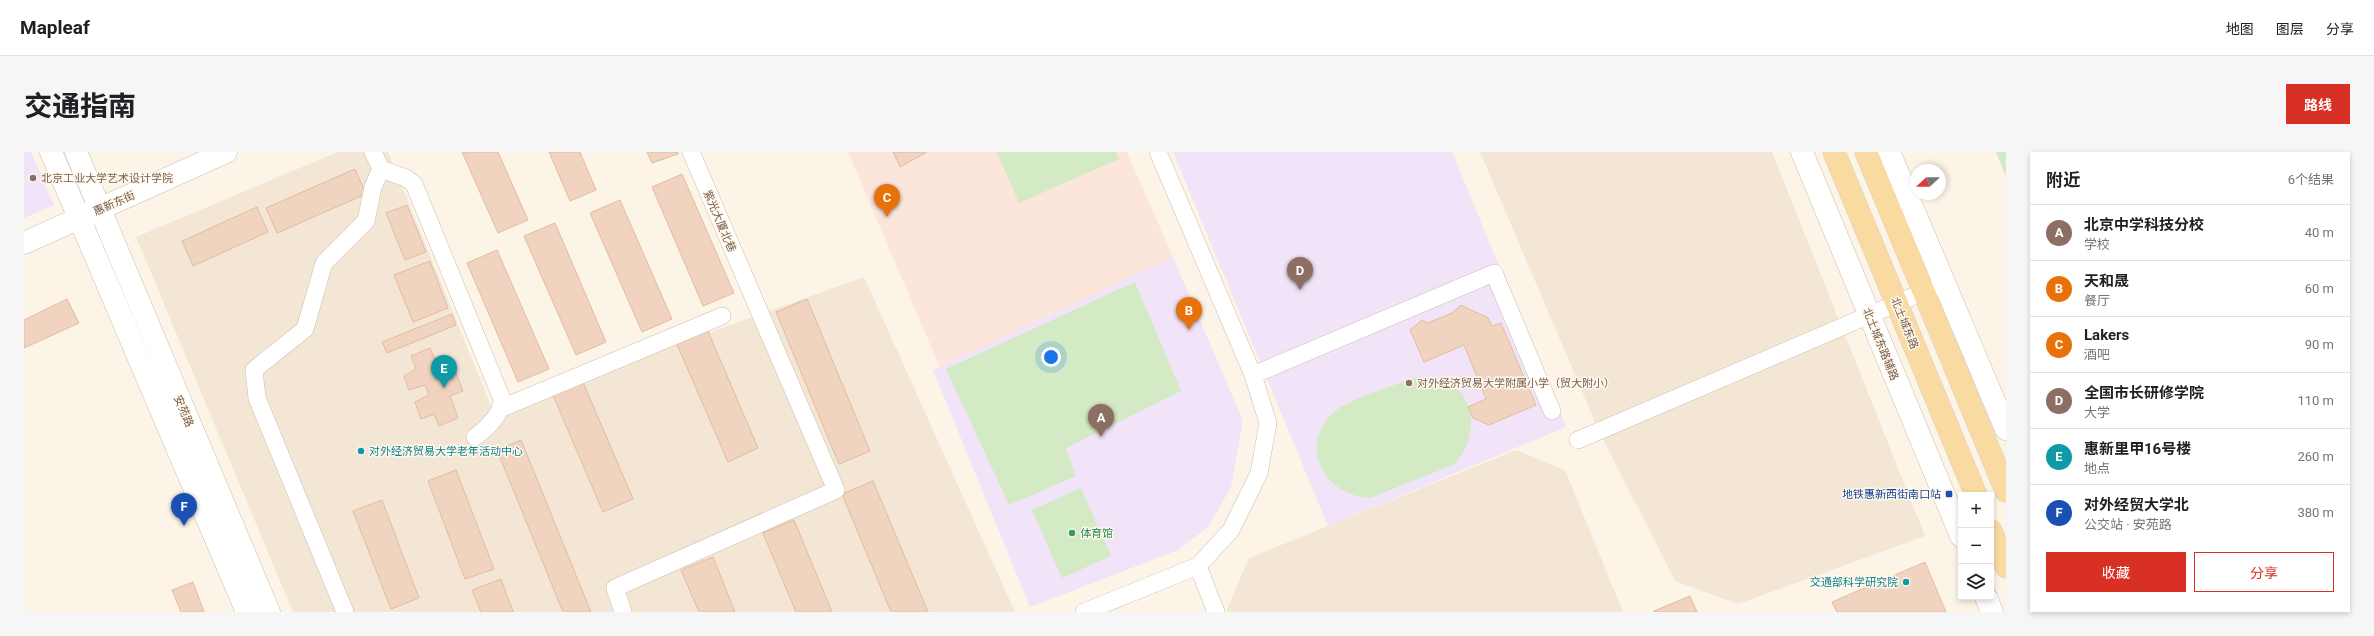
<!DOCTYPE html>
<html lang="zh">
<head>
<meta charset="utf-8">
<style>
	body { margin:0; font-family:Roboto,"Noto Sans SC",sans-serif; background:#f6f6f6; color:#202124 }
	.controls { position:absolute; right:12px; bottom:12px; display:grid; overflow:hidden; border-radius:0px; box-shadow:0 2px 6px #0003 }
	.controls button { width:36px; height:36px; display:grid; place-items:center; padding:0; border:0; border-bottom:1px solid #e0e0e0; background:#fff; color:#202124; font:20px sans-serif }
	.compass { position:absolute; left:1886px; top:12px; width:36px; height:36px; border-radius:50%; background:#fff; box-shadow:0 2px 6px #0003; rotate:248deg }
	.you { position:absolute; left:1027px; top:205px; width:14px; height:14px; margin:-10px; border:3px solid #fff; border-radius:50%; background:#1a73e8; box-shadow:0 0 0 6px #1a73e833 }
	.badge { display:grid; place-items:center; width:26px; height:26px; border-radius:50%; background:#d93025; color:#fff; font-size:13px; font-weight:700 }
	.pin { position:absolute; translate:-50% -33px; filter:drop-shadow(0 1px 2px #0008) }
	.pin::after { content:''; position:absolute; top:21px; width:14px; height:12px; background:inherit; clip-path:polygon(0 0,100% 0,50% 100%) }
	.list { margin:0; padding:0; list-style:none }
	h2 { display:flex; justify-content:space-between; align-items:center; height:52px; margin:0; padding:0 16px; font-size:17px }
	h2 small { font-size:13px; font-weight:400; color:#757577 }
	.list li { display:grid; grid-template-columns:26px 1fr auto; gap:12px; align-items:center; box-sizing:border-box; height:56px; padding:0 16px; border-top:1px solid #e0e0e0 }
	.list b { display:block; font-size:15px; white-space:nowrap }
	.list p { margin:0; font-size:13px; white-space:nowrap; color:#757577 }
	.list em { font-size:13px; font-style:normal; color:#757577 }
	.actions { display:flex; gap:8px; padding:12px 16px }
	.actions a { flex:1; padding:9px 0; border:1px solid #d93025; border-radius:0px; text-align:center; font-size:14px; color:#d93025 }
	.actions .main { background:#d93025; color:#fff }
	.icon { flex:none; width:22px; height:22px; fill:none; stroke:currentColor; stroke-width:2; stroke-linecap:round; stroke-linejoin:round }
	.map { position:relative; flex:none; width:1982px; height:460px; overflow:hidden; border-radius:0px }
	header { display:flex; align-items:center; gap:24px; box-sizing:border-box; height:56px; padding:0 20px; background:#fff; border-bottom:1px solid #e0e0e0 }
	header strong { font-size:19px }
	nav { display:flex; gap:22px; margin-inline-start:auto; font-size:14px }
	.intro { display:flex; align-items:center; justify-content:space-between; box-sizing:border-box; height:96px; padding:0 24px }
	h1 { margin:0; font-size:28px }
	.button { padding:10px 18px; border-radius:0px; background:#d93025; color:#fff; font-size:14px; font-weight:700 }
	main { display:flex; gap:24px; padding:0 24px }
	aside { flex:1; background:#fff; border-radius:0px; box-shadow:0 2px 6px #0003 }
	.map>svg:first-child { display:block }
	.residential { fill:#f3e6d5 }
	.commercial { fill:#fce6db }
	.education { fill:#f1e3f8 }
	.green { fill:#d3eac5 }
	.building { fill:#f1d4bf; stroke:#e3bba0 }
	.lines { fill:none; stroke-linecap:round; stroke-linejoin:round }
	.street-casing { stroke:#cebcad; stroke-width:18 }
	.secondary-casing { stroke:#d0bdaa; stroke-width:23 }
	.primary-casing { stroke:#d8d1cd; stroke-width:23 }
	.street { stroke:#fff; stroke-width:17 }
	.secondary { stroke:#fff; stroke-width:22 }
	.primary { stroke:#f9daa1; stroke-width:22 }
	.education-dot { fill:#8d6e63; stroke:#fff8ed; stroke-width:1.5 }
	.culture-dot { fill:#0f9aa8; stroke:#fff8ed; stroke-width:1.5 }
	.transit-dot { fill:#1a4fb4; stroke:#fff8ed; stroke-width:1.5 }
	.leisure-dot { fill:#2e9e5b; stroke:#fff8ed; stroke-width:1.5 }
	.labels { text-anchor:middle; stroke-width:3; stroke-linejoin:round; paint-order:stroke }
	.education-label { font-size:11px; fill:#785e54; stroke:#fff8ed; text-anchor:start }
	.street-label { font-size:11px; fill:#755c4c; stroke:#fff8ed }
	.culture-label { font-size:11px; fill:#0d838f; stroke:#fff8ed; text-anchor:start }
	.transit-label { font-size:11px; fill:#164399; stroke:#fff8ed; text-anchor:end }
	.leisure-label { font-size:11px; fill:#27864d; stroke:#fff8ed; text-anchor:start }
</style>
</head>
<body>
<header>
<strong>Mapleaf</strong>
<nav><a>地图</a><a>图层</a><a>分享</a></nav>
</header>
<div class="intro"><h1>交通指南</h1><a class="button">路线</a></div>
<main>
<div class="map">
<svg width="1982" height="460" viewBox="0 0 1982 460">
	<rect width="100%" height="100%" fill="#fcf4e7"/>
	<g class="residential">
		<path d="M314,0H364L469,259L840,125L991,460H269L112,85Z"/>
		<path d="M1456,0H1748L1901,384L1714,452L1651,429L1575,279Z"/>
		<path d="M1492,298L1541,318L1599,460H1202L1225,406Z"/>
	</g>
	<path class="commercial" d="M824,0H1103L1149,105L916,216Z"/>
	<g class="education">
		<path d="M0,0H7L30,53L0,66Z"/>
		<path d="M1149,0H1428L1542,275L1304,374Z"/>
		<path d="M1149,105L1219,269L1207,335L1185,374L1154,398L1006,455L909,218Z"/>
	</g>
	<g class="green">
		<path d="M973,0H1092L1095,7L995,51Z"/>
		<path d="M1972,0H1982V25Z"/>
		<path d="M1111,130L1157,239L1042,296L1052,324L985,353L922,217Z"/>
		<path d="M1395,225C1407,225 1421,227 1431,235C1455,255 1450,294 1429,313L1346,346C1298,343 1272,290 1313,258C1329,246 1367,235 1386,227Z"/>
		<path d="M1057,336L1087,404L1038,426L1008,358Z"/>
	</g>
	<g class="building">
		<path d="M438,0H474L504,68L474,81Z"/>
		<path d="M525,0H556L572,38L546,49Z"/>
		<path d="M623,0H654V2L628,11Z"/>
		<path d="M869,0H903L876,15Z"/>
		<path d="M331,17L342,42L253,81L242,56Z"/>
		<path d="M658,22L710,141L679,154L628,35Z"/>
		<path d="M596,48L648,167L618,180L566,61Z"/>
		<path d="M383,53L402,100L381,108L362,61Z"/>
		<path d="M233,55L244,80L169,114L158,89Z"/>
		<path d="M531,71L582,190L552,203L500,84Z"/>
		<path d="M473,98L525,217L494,230L443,111Z"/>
		<path d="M406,109L424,156L389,170L370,123Z"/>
		<path d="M43,147L55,171L0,196V168Z"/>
		<path d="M783,147L846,299L815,312L752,160Z"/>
		<path d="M1437,153L1464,166L1468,174L1477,171L1512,253L1465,273L1449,266L1444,255L1462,247L1440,193L1400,210L1386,178L1398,168L1404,171L1428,161Z"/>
		<path d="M428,162L432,173L363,201L358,190Z"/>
		<path d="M683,177L734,296L704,310L652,190Z"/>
		<path d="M406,196L415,217L428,211L439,239L426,244L434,266L415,274L410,262L397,267L391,250L405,243L401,233L385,238L380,224L392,217L387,204Z"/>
		<path d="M558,228L609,347L579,360L528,241Z"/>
		<path d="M497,288L567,460H539L473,298Z"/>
		<path d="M432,318L470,417L441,427L404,329Z"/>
		<path d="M849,329L904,460H867L818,342Z"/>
		<path d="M358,348L395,446L367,457L329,359Z"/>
		<path d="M770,368L808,460H772L739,381Z"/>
		<path d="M689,405L711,460H675L657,418Z"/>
		<path d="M1901,410L1922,460H1813L1808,450Z"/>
		<path d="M477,427L489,460H457L448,438Z"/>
		<path d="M169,430L180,460H157L148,438Z"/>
		<path d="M1666,444L1673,460H1630V459Z"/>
	</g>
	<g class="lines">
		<defs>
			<g id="street">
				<path d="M349,0L357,17L382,26L390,32L478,247C478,262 463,276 451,285"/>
				<path d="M1229,223L1470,121L1528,259"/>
				<path d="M478,256L698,164"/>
				<path d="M1554,288L1911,135"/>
				<path d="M1174,414L1192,460"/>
				<path d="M321,460L233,246L230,218L281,177L300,111L342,69L349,35L357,17"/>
				<path d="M599,460L591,436L812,338L667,0"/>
				<path d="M1060,460L1174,414L1207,378L1235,321L1244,271L1229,223L1134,0"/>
			</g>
			<g id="secondary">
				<path d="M27,0L223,460"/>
				<path d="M52,0L245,460"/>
				<path d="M1778,0L1937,384"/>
				<path d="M1865,0L1982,277"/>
				<path d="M0,91L202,0"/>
				<path d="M1962,445L1968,460"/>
			</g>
			<g id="primary">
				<path d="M1810,0L1952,343"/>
				<path d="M1842,0L1982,339"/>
				<path d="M1967,379L1982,415"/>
			</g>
		</defs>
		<use href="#street" class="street-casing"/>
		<use href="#secondary" class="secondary-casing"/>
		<use href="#primary" class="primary-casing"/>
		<use href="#street" class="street"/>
		<use href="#secondary" class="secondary"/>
		<use href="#primary" class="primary"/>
	</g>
	<g class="education-dot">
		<circle cx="9" cy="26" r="4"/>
		<circle cx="1385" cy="231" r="4"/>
	</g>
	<g class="culture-dot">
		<circle cx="337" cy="299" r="4"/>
		<circle cx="1882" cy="430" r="4"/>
	</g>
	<rect class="transit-dot" x="1921" y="338" width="8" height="8" rx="2"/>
	<circle class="leisure-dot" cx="1048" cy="381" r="4"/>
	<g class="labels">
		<g class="education-label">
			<text x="17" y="30">北京工业大学艺术设计学院</text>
			<text x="1393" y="235">对外经济贸易大学附属小学（贸大附小）</text>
		</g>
		<g class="street-label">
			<text transform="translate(90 51) rotate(-24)" y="4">惠新东街</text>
			<text transform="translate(696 69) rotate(67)" y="4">紫光大厦北巷</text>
			<text transform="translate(1881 171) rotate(68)" y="4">北土城东路</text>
			<text transform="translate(1857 192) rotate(68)" y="4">北土城东路辅路</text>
			<text transform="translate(160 259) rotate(67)" y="4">安苑路</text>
		</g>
		<g class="culture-label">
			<text x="345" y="303">对外经济贸易大学老年活动中心</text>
			<text x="1874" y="434" text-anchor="end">交通部科学研究院</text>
		</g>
		<g class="transit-label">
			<text x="1917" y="346">地铁惠新西街南口站</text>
		</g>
		<g class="leisure-label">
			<text x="1056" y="385">体育馆</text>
		</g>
	</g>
</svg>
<div class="controls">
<button>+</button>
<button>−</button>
<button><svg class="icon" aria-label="layers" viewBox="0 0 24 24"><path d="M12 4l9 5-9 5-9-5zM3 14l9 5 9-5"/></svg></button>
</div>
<svg class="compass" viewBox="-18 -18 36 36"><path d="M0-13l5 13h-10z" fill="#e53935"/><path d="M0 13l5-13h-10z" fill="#757577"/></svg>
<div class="you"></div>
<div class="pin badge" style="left:1077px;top:285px;background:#8d6e63">A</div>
<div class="pin badge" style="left:1165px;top:178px;background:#e8710a">B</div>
<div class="pin badge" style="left:863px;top:65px;background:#e8710a">C</div>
<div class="pin badge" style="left:1276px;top:138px;background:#8d6e63">D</div>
<div class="pin badge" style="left:420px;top:236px;background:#0f9aa8">E</div>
<div class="pin badge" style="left:160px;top:374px;background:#1a4fb4">F</div>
</div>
<aside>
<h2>附近<small>6个结果</small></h2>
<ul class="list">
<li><span class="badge" style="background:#8d6e63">A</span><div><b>北京中学科技分校</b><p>学校</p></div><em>40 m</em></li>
<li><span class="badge" style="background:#e8710a">B</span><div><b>天和晟</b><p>餐厅</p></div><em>60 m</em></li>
<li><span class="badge" style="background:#e8710a">C</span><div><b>Lakers</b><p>酒吧</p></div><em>90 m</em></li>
<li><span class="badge" style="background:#8d6e63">D</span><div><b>全国市长研修学院</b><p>大学</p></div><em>110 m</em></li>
<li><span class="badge" style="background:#0f9aa8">E</span><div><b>惠新里甲16号楼</b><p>地点</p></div><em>260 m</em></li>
<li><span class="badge" style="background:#1a4fb4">F</span><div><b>对外经贸大学北</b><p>公交站 · 安苑路</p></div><em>380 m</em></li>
</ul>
<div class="actions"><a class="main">收藏</a><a>分享</a></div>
</aside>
</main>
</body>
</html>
